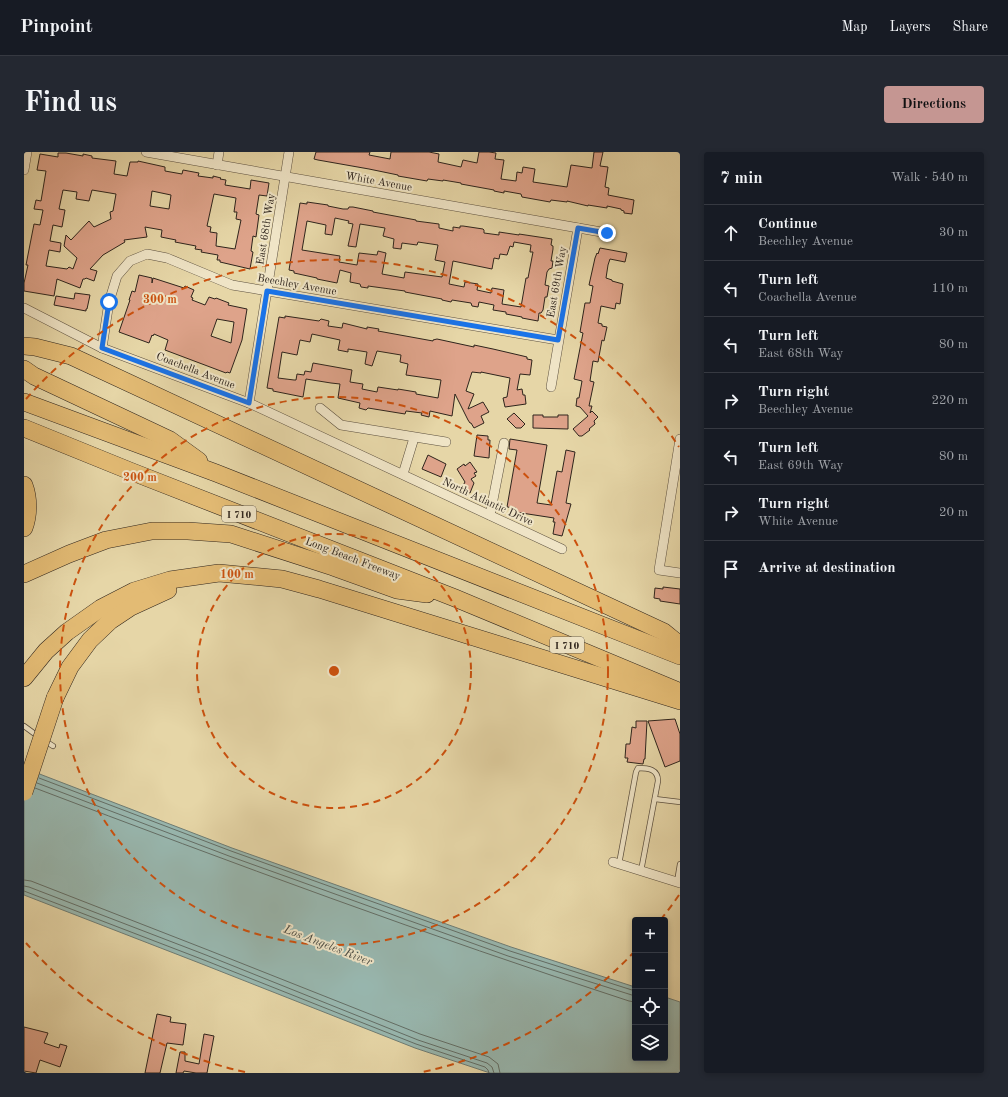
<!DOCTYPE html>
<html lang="en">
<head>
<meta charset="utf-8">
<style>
	body { margin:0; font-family:"Old Standard TT",serif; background:#242831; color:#f1f3f6 }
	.controls { position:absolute; right:12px; bottom:12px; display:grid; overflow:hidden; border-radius:4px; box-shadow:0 2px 6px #0003 }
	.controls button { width:36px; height:36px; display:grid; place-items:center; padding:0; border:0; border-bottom:1px solid #363941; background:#171b24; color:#f1f3f6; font:20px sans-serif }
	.stop { position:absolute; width:12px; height:12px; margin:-9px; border:3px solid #1a73e8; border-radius:50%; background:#fff }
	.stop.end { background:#1a73e8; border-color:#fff; box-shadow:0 1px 4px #0008 }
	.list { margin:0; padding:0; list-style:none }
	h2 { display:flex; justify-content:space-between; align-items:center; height:52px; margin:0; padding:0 16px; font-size:17px }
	h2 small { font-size:13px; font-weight:400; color:#9ea1a6 }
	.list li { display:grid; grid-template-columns:26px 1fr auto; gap:12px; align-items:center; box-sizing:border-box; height:56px; padding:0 16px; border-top:1px solid #363941 }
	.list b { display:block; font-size:15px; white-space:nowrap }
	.list p { margin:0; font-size:13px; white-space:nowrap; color:#9ea1a6 }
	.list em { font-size:13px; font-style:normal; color:#9ea1a6 }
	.icon { flex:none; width:22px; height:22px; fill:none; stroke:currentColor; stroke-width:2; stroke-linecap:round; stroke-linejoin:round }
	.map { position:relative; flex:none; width:656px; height:921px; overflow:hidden; border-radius:4px }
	header { display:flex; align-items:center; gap:24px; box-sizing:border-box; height:56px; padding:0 20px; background:#171b24; border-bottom:1px solid #363941 }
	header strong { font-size:19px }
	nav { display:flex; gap:22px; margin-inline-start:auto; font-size:14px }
	.intro { display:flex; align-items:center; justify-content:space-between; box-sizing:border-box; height:96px; padding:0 24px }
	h1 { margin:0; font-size:28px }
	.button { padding:10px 18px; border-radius:4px; background:#c59692; color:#111; font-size:14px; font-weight:700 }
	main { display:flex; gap:24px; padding:0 24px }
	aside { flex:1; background:#171b24; border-radius:4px; box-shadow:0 2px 6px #0003 }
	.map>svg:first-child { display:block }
	.water { fill:#98b7af; stroke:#6e7c74 }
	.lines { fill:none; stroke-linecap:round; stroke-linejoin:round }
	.shore { stroke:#636e66; stroke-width:1 }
	.building { fill:#dea38a; stroke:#2e241c; fill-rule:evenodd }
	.lane-casing { stroke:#5c503f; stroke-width:6 }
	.street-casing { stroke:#5c503f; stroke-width:10 }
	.highway-casing { stroke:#2e241c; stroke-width:18 }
	.lane { stroke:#efe4c6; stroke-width:4.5 }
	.street { stroke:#efe4c6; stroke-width:9 }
	.highway { stroke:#e3bb74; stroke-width:17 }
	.highway-bridge-casing { stroke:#2e241c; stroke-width:18; stroke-linecap:butt }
	.highway-bridge { stroke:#e3bb74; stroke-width:17 }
	.route { stroke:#1a73e8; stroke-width:5 }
	.ring { fill:none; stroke:#cc510e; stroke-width:2; stroke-dasharray:7 5 }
	.labels { text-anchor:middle; stroke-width:4; stroke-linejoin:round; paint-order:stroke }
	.shield { fill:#efe4c6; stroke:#685e4f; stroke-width:1 }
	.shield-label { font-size:10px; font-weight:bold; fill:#2e241c }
	.street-label { font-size:11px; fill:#2e241c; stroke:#efe4c6 }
	.water-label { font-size:12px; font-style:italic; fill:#484941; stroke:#efe4c6 }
	.centre { fill:#cc510e; stroke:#efe4c6; stroke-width:2 }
	.ring-label { font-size:12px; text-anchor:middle; font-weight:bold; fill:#cc510e; stroke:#efe4c6; stroke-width:4; stroke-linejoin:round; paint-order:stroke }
</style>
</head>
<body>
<header>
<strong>Pinpoint</strong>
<nav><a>Map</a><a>Layers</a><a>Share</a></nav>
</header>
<div class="intro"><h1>Find us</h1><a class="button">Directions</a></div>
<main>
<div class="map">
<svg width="656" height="921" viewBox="0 0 656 921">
	<rect width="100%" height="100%" fill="#e6d6a7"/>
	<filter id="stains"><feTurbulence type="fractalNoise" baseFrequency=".005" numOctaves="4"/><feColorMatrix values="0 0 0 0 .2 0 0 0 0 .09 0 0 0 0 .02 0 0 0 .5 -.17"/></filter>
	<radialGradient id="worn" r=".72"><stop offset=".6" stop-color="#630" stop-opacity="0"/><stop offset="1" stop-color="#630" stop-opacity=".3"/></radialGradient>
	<path class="water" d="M0,616L208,696L487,795L611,835V906H641V845L656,850V921H466L391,896L178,812L0,743Z"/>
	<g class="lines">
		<g class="shore">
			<path d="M15,626L207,699L486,799L611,839"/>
			<path d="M13,631L205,704L484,804L611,844"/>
			<path d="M11,636C208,711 405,784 605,849L611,850"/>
			<path d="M0,728L7,729L184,798L396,882L465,905L474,912L476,921"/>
			<path d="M0,734L5,735L182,803L394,888L463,911L468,915L470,921"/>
			<path d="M0,739L180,808L392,892L461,915L464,918L465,921"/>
		</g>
	</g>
	<g class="building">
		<path d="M292,0H346L345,3L366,7L367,0H405L415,2L414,10L437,15L439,8L453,11L455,0H465L472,1L471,7L480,8L477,27L492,29L493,20L498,21L499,15L511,17L509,30L543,35L547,13L568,16L570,0H579L576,14L584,15L581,35L585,36L584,43L610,48L608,62L600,61V59L597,58V57L583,54V56L564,53V54L543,49V50L527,48L526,50L498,45L497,42L480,39V41L470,39V38L437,32V31L419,28V29L404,27L403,29L374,24V23L345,17L294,8L290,7Z"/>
		<path d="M34,1H42L59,4V2L68,4V6L92,9L90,22L103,24L106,10H114V9L141,15V19L158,22L159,18L175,21L174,24L189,26V24L197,26L196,27L202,28L201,33L226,37L227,28L245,31L243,44L235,43L232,62L235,63L232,85L229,84L227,99L229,100L226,117L196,110V108H193L194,103L177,100L178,98L171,97L172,94L151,90L152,88L137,85L138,78L121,75L123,85L100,88L101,90L79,103L66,117L73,119L70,129L62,126L61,127H59L56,136L33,127L30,144L0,139V131L4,113H2L10,72L16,73L19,58L10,57L12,48L17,49L22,19L13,18L16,2L34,5ZM39,38L53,40L52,47L65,49L68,38L92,42L89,59L86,60L87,67L70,75L65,69L47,88L42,83L40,94L53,106L49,117L45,115L43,117L22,114L25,98L36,100L37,91L26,89L29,73L38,75L41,58L35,57ZM128,39L147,43L145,57L126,54ZM190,42L212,46L210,60H213L212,67L217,68L211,97L192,94L193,81L186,80L187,75L183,74Z"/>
		<path d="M283,50L304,53V54L319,57H324L325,55H329L349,59V60L392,68V69L415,72V76L429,79V75L436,76V74H439L459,77L460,78V81L475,83V80L495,83V82L528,87L527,93L529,94V97L527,109H529L528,116L525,117L523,120L521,133L525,134L523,145H521L519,158L517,161H515L514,169L498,166V165L482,162V160L469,158L470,153L455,150L454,155L448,154L447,151L428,148L427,150L418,148V147L381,140V139L344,134V136L337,135L336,132L326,130L327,121L316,118L313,131L293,127V126L270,121V119L265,118L276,51L283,52ZM311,66L325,69L324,71L329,72L324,94L332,95L336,72L361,76L359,84L370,87L369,96L377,97L378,91L393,93L394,90L414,93L411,108L421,110L418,125L381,120L380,126L358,122L362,101L354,99L353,103L335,101L333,113L315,110L316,104L278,98L283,69L302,73L301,82L308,83ZM490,90L507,93L506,100H509L504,126H502L497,155L478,152L480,138L468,136L467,141L453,138L454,132L441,130L440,135L425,132L429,109L468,117L470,106L475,107L476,102L483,103L486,94L489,95Z"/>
		<path d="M576,96L603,101L601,110L586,107L584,113L582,126L588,128V129L599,132L598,138L596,152L592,151L591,157L577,154L574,171L578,172V174L583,175L580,189L578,188L574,210L569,209L566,229L570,230L565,254H568L566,261L568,259L574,265L570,269L571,272L565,277L566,278L558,284H555L549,277L564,264L556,255L552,254L553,246H555L558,229L550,227L559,181L556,180L561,151H566L569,134L565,133L571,106L573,101L574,102Z"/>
		<path d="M115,123L128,126V131L129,126L160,136L161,134L170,138L167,145L169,146L168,148L181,153L185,145L191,147L192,146L205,151L204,153L223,157L218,188L206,221L203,220L202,221L141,198L144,188L130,182L129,184L128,183L125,191L95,180L106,148H105L108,139L111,140ZM193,167L210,170L207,191L187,184Z"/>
		<path d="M51,141L66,143L63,157H62V159L30,153L32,144L50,147Z"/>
		<path d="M261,164L295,169L297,167L305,169L304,174L318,176L319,171L343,177V175L355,177L354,179L409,189V188L413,187L450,195V193L469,197L499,204L503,205V207L508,208L506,223L496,222L493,238L498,237L499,243H501L502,252L481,255L479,246L483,245L486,226L457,220V221L448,220L442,239L450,242L444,257L459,250L465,260L457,264L460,271L450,276L447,271H446L444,268L431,242L428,264L406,259L405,265L397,263L398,261L382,259L381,262L344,256L342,258L335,256L336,251L314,246L316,232L307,231L282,227L279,245L249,239V237L243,236L247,212L255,165L261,166ZM288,182L316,188L314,198L324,200V197L343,200L341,212L348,214L353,199L377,203L376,210L384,212L382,223L417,228L414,246L392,242V240L374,237V238L354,235L353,240L338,237L339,232L326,230L328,218L289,211L287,220L281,219L280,223L273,222L272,228H270L254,226L258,200L273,203L276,188L286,190Z"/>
		<path d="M490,261L501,272L497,276H492L483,267Z"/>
		<path d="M509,263H519V265H534V263H544V277L509,276Z"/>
		<path d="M453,283L464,284V288H466L465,306L450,304Z"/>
		<path d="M486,287L523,293L513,351L527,353L533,319L538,320L542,298L551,300L542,351L547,352L538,384L529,382L531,370H529L530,366L491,360L492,356L483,355L493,298L485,297Z"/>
		<path d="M404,303L422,312L417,325L398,317Z"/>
		<path d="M446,310L453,320L450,321L452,324L447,327L450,331L446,341L437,337L441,330L433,317L440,312L441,314Z"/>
		<path d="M639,435L656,437V452L636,449V447L630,446L631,436L639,437Z"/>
		<path d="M651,567L656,582V609L641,615L624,569Z"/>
		<path d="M612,569H623L621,607H620L619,612L603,610L604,606H601L602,592H606L608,575L612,576Z"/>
		<path d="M133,862L147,865L146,870L162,872L159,893L143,891L136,921H121Z"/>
		<path d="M0,875L24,881L20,891L35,896L36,892L43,894L36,915L16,908L12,921L0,919Z"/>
		<path d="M180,882L190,884L183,921H172L160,919L159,921H152L156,900H161V909L175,912Z"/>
	</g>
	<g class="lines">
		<defs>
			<g id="lane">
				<path d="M0,574L15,585"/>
				<path d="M21,589L29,594"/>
				<path d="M631,647L656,650"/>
				<path d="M595,712L612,620L614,616C624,616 634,617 634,629L617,719"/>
				<path d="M653,730L656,712"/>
			</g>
			<g id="street">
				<path d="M122,0L583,81"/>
				<path d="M193,13L195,0"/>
				<path d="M0,18L3,0"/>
				<path d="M0,156L78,196L225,251L538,397"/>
				<path d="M78,196L85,150L93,124L106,109L123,102L143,106L208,133L534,188"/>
				<path d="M527,235L554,76"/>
				<path d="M225,251L265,0"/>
				<path d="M296,256L317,273L422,290"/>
				<path d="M656,287L635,418L656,421"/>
				<path d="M379,322L390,286"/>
				<path d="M466,363L480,291"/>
				<path d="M589,710L656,731"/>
			</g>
			<g id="highway">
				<path d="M0,194L11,195L47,204L640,480L656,493"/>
				<path d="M0,217L10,224L146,288L175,309"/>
				<path d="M0,250L192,321L656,504"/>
				<path d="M0,276L106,319L431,446L652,538"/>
				<path d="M0,333C5,346 5,363 0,376"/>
				<path d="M0,422L45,402L82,388L128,379H164L207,382L309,415L373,438L403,442"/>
				<path d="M0,526L22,499L43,480L77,456L110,439L146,428L195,421L258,427L295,437L656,549"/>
				<path d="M31,546L46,515L66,488L86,469L107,455L144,438"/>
			</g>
		</defs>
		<use href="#lane" class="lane-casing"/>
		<use href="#street" class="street-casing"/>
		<use href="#highway" class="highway-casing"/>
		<use href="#lane" class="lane"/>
		<use href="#street" class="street"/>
		<use href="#highway" class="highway"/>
		<defs>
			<path id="highway-bridge" d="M0,640L31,546"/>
		</defs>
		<use href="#highway-bridge" class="highway-bridge-casing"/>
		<use href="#highway-bridge" class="highway-bridge"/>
	</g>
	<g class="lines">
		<path class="route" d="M85,150L78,196L225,251L243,139L534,188L554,76L583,81"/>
	</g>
	<g class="ring">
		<circle cx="310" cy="519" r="137"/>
		<circle cx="310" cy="519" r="274"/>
		<path d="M655 743A411 411 0 0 1 638 766M611 799A411 411 0 0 1 399 920M221 920A411 411 0 0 1 2 791M2 247A411 411 0 0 1 655 295"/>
	</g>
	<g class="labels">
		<g class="shield">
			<rect x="198" y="354" width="34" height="16" rx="3"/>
			<rect x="526" y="485" width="34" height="16" rx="3"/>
		</g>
		<g class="shield-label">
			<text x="215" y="366">I 710</text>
			<text x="543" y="497">I 710</text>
		</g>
		<g class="street-label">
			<text transform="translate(355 29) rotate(10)" y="4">White Avenue</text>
			<text transform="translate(241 77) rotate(-81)" y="4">East 68th Way</text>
			<text transform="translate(532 130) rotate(-80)" y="4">East 69th Way</text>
			<text transform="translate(273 132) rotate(10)" y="4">Beechley Avenue</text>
			<text transform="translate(172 218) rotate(21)" y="4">Coachella Avenue</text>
			<text transform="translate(464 349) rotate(25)" y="4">North Atlantic Drive</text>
			<text transform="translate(329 406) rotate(21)" y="4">Long Beach Freeway</text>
		</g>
		<g class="water-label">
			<text transform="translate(304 793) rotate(21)" y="4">Los Angeles River</text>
		</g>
	</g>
	<circle cx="310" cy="519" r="6" class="centre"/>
	<g class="ring-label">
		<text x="136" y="151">300 m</text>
		<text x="116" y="329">200 m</text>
		<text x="213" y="426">100 m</text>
	</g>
	<rect width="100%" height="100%" filter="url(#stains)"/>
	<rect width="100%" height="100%" fill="url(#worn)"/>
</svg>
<div class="controls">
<button>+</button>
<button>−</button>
<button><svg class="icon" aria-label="locate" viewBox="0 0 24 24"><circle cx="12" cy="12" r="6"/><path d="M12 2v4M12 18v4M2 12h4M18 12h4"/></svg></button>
<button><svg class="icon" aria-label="layers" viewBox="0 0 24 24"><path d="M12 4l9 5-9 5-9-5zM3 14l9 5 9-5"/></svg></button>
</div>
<div class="stop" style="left:85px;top:150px"></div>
<div class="stop end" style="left:583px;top:81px"></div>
</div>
<aside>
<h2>7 min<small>Walk · 540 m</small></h2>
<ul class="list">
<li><svg class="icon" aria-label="ahead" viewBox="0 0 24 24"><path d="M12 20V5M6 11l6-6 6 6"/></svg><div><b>Continue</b><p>Beechley Avenue</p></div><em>30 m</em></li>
<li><svg class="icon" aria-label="left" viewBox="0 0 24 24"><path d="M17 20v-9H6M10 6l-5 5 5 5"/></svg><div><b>Turn left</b><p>Coachella Avenue</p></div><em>110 m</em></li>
<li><svg class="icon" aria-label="left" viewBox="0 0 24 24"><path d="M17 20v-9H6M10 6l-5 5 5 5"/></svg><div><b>Turn left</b><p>East 68th Way</p></div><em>80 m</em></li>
<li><svg class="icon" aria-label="right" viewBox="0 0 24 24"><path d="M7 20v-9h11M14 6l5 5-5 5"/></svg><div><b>Turn right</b><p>Beechley Avenue</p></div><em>220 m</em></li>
<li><svg class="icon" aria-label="left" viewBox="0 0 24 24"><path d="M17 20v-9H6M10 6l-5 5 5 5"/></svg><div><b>Turn left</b><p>East 69th Way</p></div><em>80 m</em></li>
<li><svg class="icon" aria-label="right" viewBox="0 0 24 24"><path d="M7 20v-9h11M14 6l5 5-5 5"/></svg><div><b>Turn right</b><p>White Avenue</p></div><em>20 m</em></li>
<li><svg class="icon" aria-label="arrive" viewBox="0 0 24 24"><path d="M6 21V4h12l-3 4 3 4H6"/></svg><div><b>Arrive at destination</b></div></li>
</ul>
</aside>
</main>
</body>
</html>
